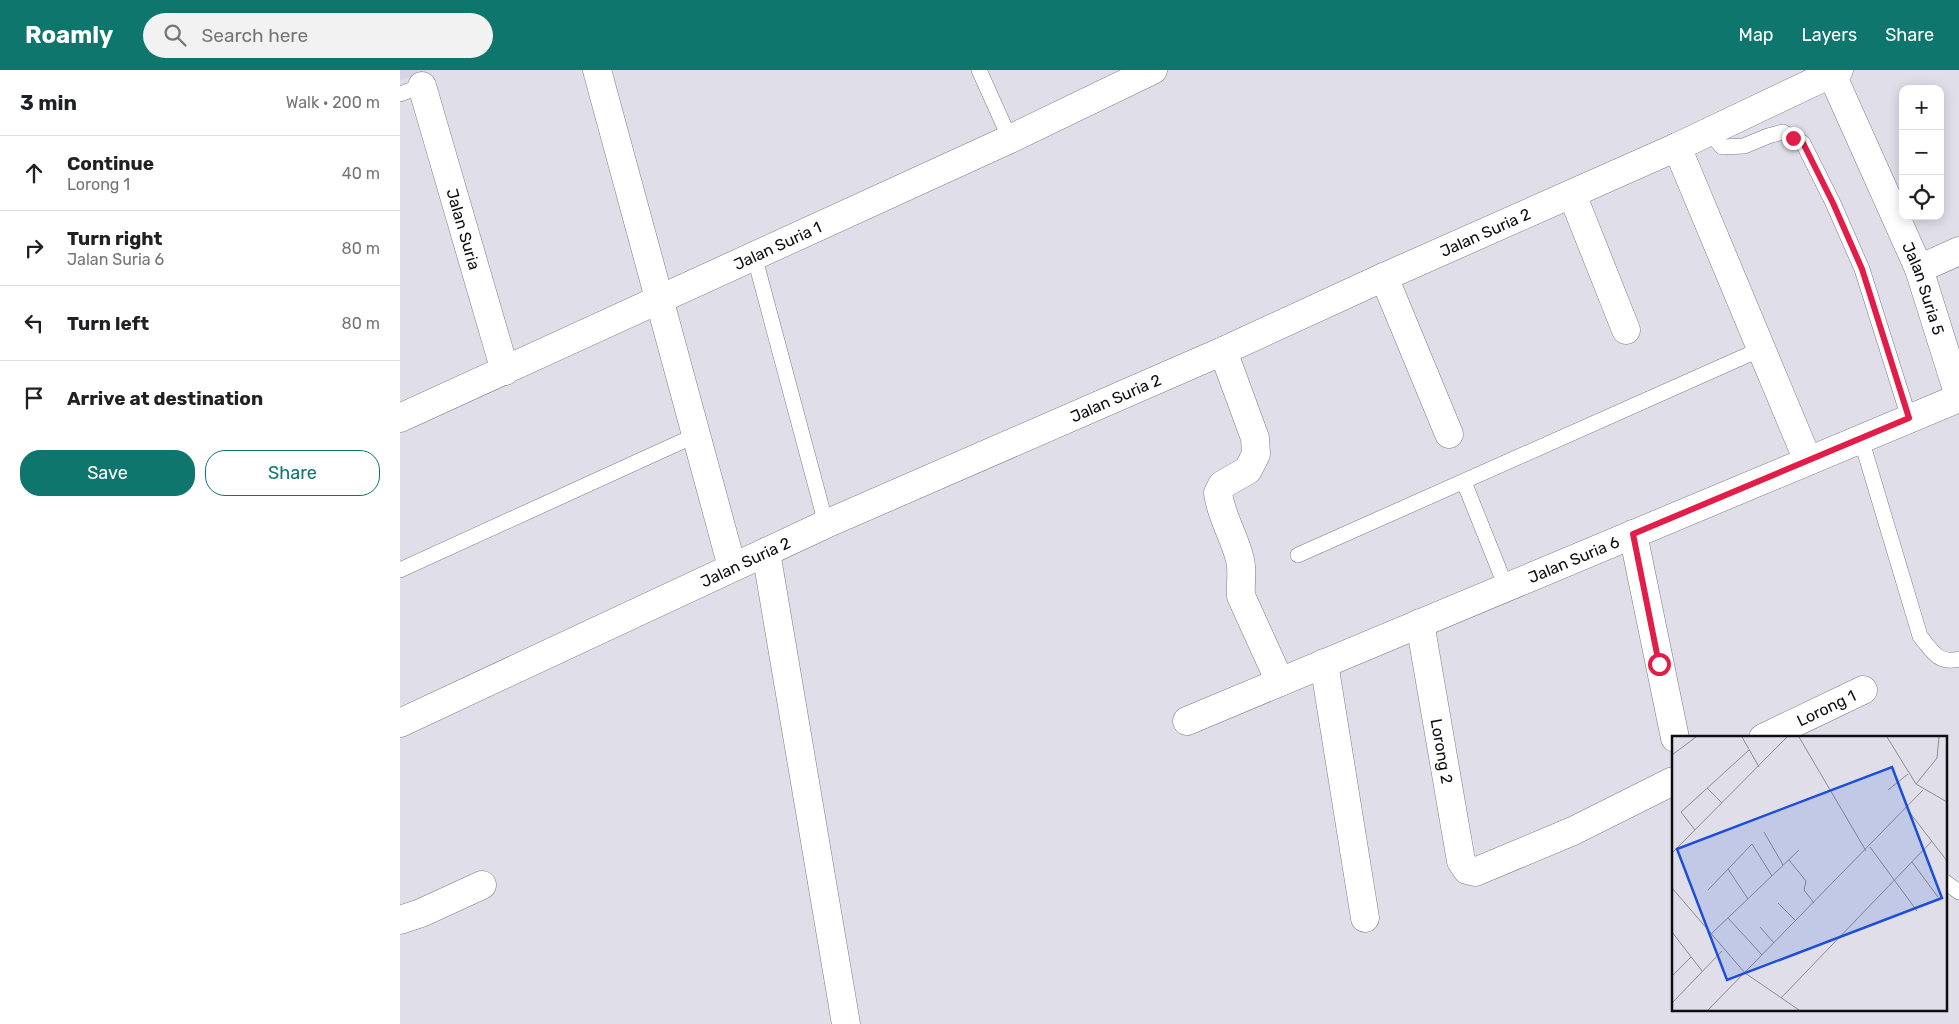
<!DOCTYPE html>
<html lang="en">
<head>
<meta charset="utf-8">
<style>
	body { margin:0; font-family:Rubik,sans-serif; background:#f2f2f2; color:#202124 }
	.controls { position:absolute; right:15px; top:15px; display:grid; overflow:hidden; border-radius:10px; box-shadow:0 2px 12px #0003 }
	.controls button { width:45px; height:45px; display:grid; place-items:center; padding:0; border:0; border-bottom:1px solid #e0e0e0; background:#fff; color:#202124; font:25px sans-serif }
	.stop { position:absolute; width:15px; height:15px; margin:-11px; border:4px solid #e11d48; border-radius:50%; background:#fff }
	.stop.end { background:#e11d48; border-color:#fff; box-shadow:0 1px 5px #0008 }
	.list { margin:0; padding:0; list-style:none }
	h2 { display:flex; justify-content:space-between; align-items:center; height:65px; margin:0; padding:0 20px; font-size:21px }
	h2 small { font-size:16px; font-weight:400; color:#757577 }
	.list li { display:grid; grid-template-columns:32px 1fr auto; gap:15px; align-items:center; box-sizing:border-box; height:75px; padding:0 20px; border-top:1px solid #e0e0e0 }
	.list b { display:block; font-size:19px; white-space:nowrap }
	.list p { margin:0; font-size:16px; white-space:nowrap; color:#757577 }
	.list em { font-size:16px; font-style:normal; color:#757577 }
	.actions { display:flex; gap:10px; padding:15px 20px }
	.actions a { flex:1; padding:11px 0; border:1px solid #0f766e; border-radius:20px; text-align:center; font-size:18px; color:#0f766e }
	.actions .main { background:#0f766e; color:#fff }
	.icon { flex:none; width:28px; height:28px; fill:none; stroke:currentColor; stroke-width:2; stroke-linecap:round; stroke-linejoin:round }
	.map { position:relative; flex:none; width:1559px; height:954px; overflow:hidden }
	header { display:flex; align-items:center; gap:30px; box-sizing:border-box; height:70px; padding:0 25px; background:#0f766e; color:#fff }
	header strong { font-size:24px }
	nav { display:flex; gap:28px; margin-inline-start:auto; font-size:18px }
	.search { width:350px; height:45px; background:#f2f2f2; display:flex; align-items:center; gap:12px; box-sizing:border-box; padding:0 18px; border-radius:28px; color:#757577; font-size:19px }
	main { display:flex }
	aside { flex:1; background:#fff }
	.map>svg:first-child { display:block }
	.built { fill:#d7d3e6 }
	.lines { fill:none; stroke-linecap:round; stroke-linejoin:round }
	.service-casing { stroke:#7e7c86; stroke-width:16 }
	.minor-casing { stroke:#7e7c86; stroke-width:29 }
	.service { stroke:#fff; stroke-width:15 }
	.minor { stroke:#fff; stroke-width:28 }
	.route { stroke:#e11d48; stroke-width:6 }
	.labels { text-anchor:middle; stroke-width:5; stroke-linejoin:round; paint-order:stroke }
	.street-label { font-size:16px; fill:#0e0e11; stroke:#fff }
	.inset-road { fill:none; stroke:#8c8b93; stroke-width:1 }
	.view { fill:#1d4ed8; fill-opacity:0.15; stroke:#1d4ed8; stroke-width:2.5 }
	.inset-edge { fill:none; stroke:#0e0e11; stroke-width:2.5 }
</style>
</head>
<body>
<header>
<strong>Roamly</strong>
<div class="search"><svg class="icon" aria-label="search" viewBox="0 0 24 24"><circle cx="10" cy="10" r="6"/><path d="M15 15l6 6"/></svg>Search here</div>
<nav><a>Map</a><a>Layers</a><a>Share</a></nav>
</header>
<main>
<aside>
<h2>3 min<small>Walk · 200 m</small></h2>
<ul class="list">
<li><svg class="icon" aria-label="ahead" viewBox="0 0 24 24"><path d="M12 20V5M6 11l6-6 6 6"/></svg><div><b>Continue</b><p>Lorong 1</p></div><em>40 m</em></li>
<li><svg class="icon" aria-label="right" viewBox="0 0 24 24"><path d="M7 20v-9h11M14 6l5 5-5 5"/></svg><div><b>Turn right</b><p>Jalan Suria 6</p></div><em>80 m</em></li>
<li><svg class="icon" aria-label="left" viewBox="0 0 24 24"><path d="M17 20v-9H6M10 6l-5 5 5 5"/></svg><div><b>Turn left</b></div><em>80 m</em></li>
<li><svg class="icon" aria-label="arrive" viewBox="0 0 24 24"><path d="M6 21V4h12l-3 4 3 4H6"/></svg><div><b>Arrive at destination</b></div></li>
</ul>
<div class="actions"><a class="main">Save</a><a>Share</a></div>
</aside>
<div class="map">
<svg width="1559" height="954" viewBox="0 0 1559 954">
	<rect width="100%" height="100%" fill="#e0dee9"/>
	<path class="built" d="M0,0H30L0,10Z"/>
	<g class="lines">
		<defs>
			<g id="service">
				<path d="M579,0L610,69"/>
				<path d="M0,24L22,16"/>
				<path d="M1309,62L1322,77L1344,76L1368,66L1383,62L1403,73L1433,133L1462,199L1509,348"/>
				<path d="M354,185L426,454"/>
				<path d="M1461,369L1520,566C1531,580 1539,595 1559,589"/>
				<path d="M1064,412L1106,517"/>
				<path d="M898,485L1361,279"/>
				<path d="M0,500L296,365"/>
				<path d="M1545,812L1559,822"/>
			</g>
			<g id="minor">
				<path d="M197,0L332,497"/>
				<path id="s1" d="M1430,0L1519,199L1559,326"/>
				<path id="s2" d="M22,16L105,301"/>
				<path d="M1277,77L1408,391"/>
				<path d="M1172,124L1226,260"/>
				<path d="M1519,199L1559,181"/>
				<path d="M984,207L1049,364"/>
				<path d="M823,281L855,368L856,384L848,400L822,415L818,423C821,447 835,467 840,490C843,502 840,513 841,526L880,612"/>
				<path id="s3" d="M0,348L610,69L753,0"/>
				<path d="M1233,464L1275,668"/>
				<path d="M366,482L446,954"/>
				<path id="s4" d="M1020,553L1061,791L1067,800L1075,802L1173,761L1273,711"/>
				<path d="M924,593L965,848"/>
				<path id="s5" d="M787,651L1559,328"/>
				<path id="s6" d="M0,653L426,454L823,281L984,207L1277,77L1439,0"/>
				<path id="s7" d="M1363,668L1463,620"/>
				<path d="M0,850L21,843L82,815"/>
			</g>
		</defs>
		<use href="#service" class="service-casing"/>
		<use href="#minor" class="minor-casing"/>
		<use href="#service" class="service"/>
		<use href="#minor" class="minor"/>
	</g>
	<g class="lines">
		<path class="route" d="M1259,594L1233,464L1509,348L1462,199L1433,133L1403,73L1393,68"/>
	</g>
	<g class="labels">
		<g class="street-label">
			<text dy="6" stroke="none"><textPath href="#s2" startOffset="149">Jalan Suria</textPath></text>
			<text dy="6" stroke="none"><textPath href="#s6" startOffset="1191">Jalan Suria 2</textPath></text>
			<text dy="6" stroke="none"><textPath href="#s3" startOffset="415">Jalan Suria 1</textPath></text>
			<text dy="6" stroke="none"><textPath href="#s1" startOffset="238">Jalan Suria 5</textPath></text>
			<text dy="6" stroke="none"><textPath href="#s6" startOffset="786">Jalan Suria 2</textPath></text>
			<text dy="6" stroke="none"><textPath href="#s5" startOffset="419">Jalan Suria 6</textPath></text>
			<text dy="6" stroke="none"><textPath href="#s6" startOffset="381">Jalan Suria 2</textPath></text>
			<text dy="6" stroke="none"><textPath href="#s7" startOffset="70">Lorong 1</textPath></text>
			<text dy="6" stroke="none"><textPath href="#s4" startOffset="130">Lorong 2</textPath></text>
		</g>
	</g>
	<g transform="translate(1272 666)">
		<rect width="275" height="275" fill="#e0dee9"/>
		<path class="inset-road" d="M70,1L87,31M127,1L194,115M215,1L244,48L275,66M0,19L24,1M244,48L265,22L267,1M35,52L50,67M216,54L236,38M235,73L275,125M23,94L9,76L77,14M92,96L111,129M198,111L245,175M0,117L115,1M117,124L134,145L132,154L142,167M240,126L266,161M56,133L76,163M0,152L73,237L127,274M36,154L80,108L100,140M106,167L124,185M56,182L90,219M88,191L102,207M0,196L30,235M38,199L127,114M0,240L19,221M109,262L260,105M0,267L50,215M36,274L251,54"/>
		<path class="view" d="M220,31L270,162L55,244L5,113Z"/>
		<rect width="275" height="275" class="inset-edge"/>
	</g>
</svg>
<div class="controls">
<button>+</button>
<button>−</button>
<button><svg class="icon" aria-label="locate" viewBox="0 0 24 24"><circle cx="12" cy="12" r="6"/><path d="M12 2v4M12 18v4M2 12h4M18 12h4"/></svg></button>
</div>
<div class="stop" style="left:1259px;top:594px"></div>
<div class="stop end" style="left:1393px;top:68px"></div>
</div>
</main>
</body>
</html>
